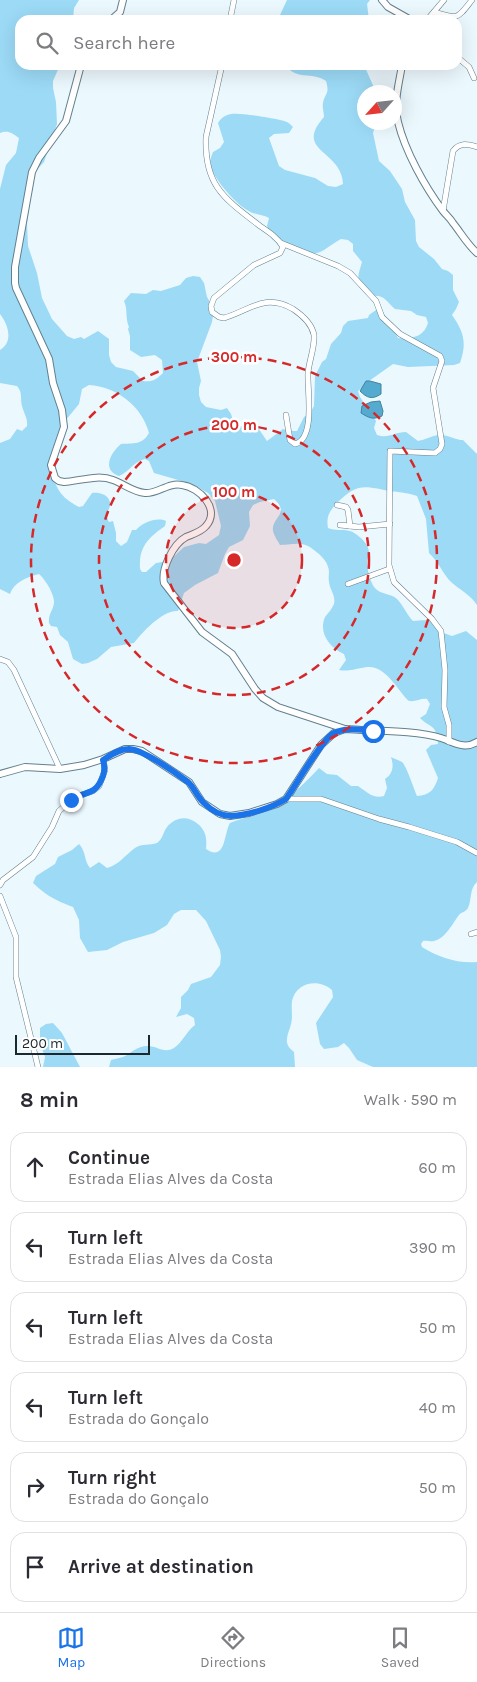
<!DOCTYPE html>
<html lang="en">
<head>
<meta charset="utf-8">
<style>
	body { margin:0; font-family:Karla,sans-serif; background:#f2f2f3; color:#2b2b33 }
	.compass { position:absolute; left:357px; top:85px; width:45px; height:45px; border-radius:50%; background:#fff; box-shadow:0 5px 20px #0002; rotate:243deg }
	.scale { position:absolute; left:15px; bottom:12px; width:135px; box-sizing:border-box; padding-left:5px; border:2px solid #1c282d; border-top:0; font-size:14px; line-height:18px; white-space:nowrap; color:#1c282d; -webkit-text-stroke:4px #fff; paint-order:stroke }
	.stop { position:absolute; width:15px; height:15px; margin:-11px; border:4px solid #1a73e8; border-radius:50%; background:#fff }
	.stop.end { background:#1a73e8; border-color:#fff; box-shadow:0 1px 5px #0008 }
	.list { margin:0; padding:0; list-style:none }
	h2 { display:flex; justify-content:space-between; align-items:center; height:65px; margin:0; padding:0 20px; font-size:21px }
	h2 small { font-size:16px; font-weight:400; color:#7c7c81 }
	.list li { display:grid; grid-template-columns:32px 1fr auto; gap:15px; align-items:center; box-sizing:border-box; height:70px; margin:0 10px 10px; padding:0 10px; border:1px solid #e1e1e2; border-radius:15px }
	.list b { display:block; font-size:19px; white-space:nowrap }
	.list p { margin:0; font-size:16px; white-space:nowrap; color:#7c7c81 }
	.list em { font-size:16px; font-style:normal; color:#7c7c81 }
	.icon { flex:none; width:28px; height:28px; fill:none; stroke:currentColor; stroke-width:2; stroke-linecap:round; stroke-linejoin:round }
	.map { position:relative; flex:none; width:477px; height:1067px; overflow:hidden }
	.search { position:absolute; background:#fff; box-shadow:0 5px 20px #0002; left:15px; right:15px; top:15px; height:55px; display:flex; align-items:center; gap:12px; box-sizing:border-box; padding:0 18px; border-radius:15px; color:#7c7c81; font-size:19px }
	.sheet { height:545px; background:#fff }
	nav { display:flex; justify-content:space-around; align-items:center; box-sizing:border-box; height:70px; border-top:1px solid #e1e1e2; background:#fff; font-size:14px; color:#7c7c81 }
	nav a { display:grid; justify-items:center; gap:2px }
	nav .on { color:#1a73e8 }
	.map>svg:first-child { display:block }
	.green { fill:#9cdaf6; fill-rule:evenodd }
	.water { fill:#54aacf; stroke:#43839e }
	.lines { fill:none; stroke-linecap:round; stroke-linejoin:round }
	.minor-casing { stroke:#63808d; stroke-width:6 }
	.tertiary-casing { stroke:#63808d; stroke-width:8 }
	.minor { stroke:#fff; stroke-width:5 }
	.tertiary { stroke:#fff; stroke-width:6 }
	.route { stroke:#1a73e8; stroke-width:6 }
	.ring { fill:none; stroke:#d62828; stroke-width:2.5; stroke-dasharray:9 6 }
	.centre { fill:#d62828; stroke:#fff; stroke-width:2.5 }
	.ring-label { font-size:15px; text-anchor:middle; font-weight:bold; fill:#d62828; stroke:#fff; stroke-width:5; stroke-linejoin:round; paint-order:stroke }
</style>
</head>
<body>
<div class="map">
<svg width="477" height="1067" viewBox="0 0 477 1067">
	<rect width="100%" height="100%" fill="#ebf8fe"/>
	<g class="green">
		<path d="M0,0H79L74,8L73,20H20V65H60L53,81V88L56,102L57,124L44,162L34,173L27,224L28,246L37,273L42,298L52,319L67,336L74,339L81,337L84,339L98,331L109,339V355L111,362L116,367L133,371L143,381C152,382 156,380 163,373L162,360L155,355L141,357L130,350V336L128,329L129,327C125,318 128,309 124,301L131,293L146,294L153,290L161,291L180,285L186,278L193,276L200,277L204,283L207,297L214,309L212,322L197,362L201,381L199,388V395L201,402L206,407L221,410L227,408L231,414L235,426C241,428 248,424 256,425L267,441L283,429L290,431H297L304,417L310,413L314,406L315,376L322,362L326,359L331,344L341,333L343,326L348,321L368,318L369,315L376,310L383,312L398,338C412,339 424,337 428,323L426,317L417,315L411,311L395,309C386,301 384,294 371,296L367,291L361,288C356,279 359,272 362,262L353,251V244L348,240L341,239C335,242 330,246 324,250C307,261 287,247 272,239L267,226L269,218C262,214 254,215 247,210C235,203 216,181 211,168C209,162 211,157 213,152L220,148L224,142L218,123C221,118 225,115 231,114C236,112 282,119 287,122C289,123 292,126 293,127L289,133L274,134L269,138L279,166L285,170L315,178L328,186L336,187L343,184C342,150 293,152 324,117C324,113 322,107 323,103C325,92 330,95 326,81C311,71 297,81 285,65H364L376,92H364V122L376,123L373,133L379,161L390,171L402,189L405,202L415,220L416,241L419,247L434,259L442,269L448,271L453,275V290L459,302L456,309L452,315C464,332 467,343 460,363L454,365L408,367L393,364L369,381L358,391L360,397L376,421L374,428L377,435C389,439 394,432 406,432L418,441C425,440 431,436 438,435C447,434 455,440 463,440L477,454V605C470,594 458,589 449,580C442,572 438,561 429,553L426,519L417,496C408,493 399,492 389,491C363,486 357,483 336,504C329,512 326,517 328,528C335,531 343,529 350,531C358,534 370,544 369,554C369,556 367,558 367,561C367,569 370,581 374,587C380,595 391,593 397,599C404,606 406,614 413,621C427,620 432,618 438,631L452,636L466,631L477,640V882C469,889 472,900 468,908C466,912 461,912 459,915C452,924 446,938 434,941C431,942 426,940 423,941L421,944L422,947C438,957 458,964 477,962V1067H373L357,1060L349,1048L344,1043L338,1047L324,1049L320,1044L316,1023L333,997L332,990C319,978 296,982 292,1001C291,1008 293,1017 291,1024C290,1029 287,1034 287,1039C286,1045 290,1049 294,1052L295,1067H109L111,1060C115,1059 119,1058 123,1057C132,1053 136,1046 148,1046C157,1046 164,1054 174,1048C182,1043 186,1032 195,1025L194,1018L187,1014L176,1017L181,1008V997L188,990L191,984L211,977L220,965L221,957L220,950L206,921L196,910H181L174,914L167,925L154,933L123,942L107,950L88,952L80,938L79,920L73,907C55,900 47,896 33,883L36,876L55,864L58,857L72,850L79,844C86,851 84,861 90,868L99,862L107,868C119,865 125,855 135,848C142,843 150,846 157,843C163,839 163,832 167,827C177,816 188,816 198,824C206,831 207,838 206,849C226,863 224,832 230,823C241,818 253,817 264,812C285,803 303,785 319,768L327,774L337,775L351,786H358C367,792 373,799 384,796L387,788L385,779C393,774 394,766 391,757C394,759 399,760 402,762C406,765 414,789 417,796C430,795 434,790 438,778L426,750L431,745L438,744C437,724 430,728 420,718L426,714L430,704L427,699C421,698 416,702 409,701C398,691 386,665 367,667C357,668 350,672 339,670L346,660L344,654C330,648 318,633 325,617C328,613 332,609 334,604C336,596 330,590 329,582C328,577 330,571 328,567C327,562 323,558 319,554C303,540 300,544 280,545C278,541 274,536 273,531C271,517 291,514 274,499L260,502L253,505L249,512L250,526L243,540L229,547L225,554L218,573L195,585L184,593L178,611C164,609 142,632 134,643L111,647L97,659L88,663L82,664L73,659L68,642L60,635L57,627L51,626L49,623C48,614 53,611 54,603C55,595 45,579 39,574C27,577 14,582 10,594L0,589V443L10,439L17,429L22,431L27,426C28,418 24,414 22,406C20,398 23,393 17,386L0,383V350C14,342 8,324 0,314V189L6,165L16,153L19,138C12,133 8,130 0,133ZM89,385C117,387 142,406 149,433C142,445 134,443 121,444C111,452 101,470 119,476C129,472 134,461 145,459L149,461L154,473L192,484L208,493L215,501L221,526L219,535L206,544L199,543L184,547L169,561L156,563L146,572H142C139,568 140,566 140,561C141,544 152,535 165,526L166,521C157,517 143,522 136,530H132L127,542L121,546L116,541V533L113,521L109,522C103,512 112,509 110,502C108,494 98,492 92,493L83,506L79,507C53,494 50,477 57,450C60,438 67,435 65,421L79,404L82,389Z"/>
		<path d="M287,0H370L367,4L369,20H281L280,15Z"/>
		<path d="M53,1023L62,1033L80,1067H43L45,1057L40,1043V1028L46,1024Z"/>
	</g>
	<g class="water">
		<path d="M366,381H370L381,384V394C372,400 367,398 360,391Z"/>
		<path d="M380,401L383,411L382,416C373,420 369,418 361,413L362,406L371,402Z"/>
	</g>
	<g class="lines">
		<defs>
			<g id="minor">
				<path d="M434,12C459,19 456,20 472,0"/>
				<path d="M230,20L234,0"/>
				<path d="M427,20L444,0"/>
				<path d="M457,57L469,67L474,78"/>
				<path d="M222,65L206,137C204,186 225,199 260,226C269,232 278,238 283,247L280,253L254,265L214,298L211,306L212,312L219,317L224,318C249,311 265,292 293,309C302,315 312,324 314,335C315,347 309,361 308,373C307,389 316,439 295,444L290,440L286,415"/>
				<path d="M443,211L453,151C460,142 468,144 477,147"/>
				<path d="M281,243L338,266L350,273L376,301L382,317L400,334L440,356L442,361L433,388L442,444L440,449L435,453L390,451L389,565L394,582L432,619L441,631L445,670L444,707L449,725V742"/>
				<path d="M337,505L346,507L348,510L350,526"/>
				<path d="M340,525L359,527L390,524"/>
				<path d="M348,584L389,569"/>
				<path d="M0,659L8,662L14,670L60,769"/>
				<path d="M286,799H321L379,819L409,827L457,842L477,853"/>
				<path d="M0,885L3,880L33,857L52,827L59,811L75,797L93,791L99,786L105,770L103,759"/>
				<path d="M0,896L16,937V977L38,1067"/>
				<path d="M471,934L477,932"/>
			</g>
			<g id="tertiary">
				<path d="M382,0L388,7L411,20"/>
				<path d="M111,20L120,12L123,0"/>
				<path d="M81,65L66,121L39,158L32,172L15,267V283L16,288L49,359L53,383L62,410L64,427L51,465L55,478L59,481L64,482C80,481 98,474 113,480C124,484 133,492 145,493C158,494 168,482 182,485C199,487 221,509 206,526C201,532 193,534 186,537C173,544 161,569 164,583L202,632L232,654L255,689L263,698L278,707L345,729"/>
				<path d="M402,65C399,84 393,103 398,122C405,151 425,187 443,211C446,215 450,218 453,223C461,233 467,244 477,253"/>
				<path d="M0,774L25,767L60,769L84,765L103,759L125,749H133L142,751L189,782L202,802L220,814L230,816L249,813L277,804L286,799L321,745L334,733L345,729C372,731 415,730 441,738C454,742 464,750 477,742"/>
			</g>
		</defs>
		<use href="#minor" class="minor-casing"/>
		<use href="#tertiary" class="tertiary-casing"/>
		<use href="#minor" class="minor"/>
		<use href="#tertiary" class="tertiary"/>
	</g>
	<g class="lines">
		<path class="route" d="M71,800C86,790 95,797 103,776C105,770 105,766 103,760C111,755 119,749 128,749C141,748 176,773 188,782C194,787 197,797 204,803C211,810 221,816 231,816C249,815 271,808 286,799C296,785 322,739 334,733C345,727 361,730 373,731"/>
	</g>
	<circle cx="234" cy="560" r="68" fill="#d62828" fill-opacity=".12"/>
	<g class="ring">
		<circle cx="234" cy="560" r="68"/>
		<circle cx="234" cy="560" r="135"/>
		<circle cx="234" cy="560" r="203"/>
	</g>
	<circle cx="234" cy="560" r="8" class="centre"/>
	<g class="ring-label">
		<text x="234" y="362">300 m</text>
		<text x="234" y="430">200 m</text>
		<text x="234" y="497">100 m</text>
	</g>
</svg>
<svg class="compass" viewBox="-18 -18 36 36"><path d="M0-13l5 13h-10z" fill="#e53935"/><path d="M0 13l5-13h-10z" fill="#7c7c81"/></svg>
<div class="scale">200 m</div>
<div class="stop" style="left:373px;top:731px"></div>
<div class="stop end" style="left:71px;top:800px"></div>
<div class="search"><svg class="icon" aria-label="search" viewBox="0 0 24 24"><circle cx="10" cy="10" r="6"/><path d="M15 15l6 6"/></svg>Search here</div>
</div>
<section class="sheet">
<h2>8 min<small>Walk · 590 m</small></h2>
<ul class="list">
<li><svg class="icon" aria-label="ahead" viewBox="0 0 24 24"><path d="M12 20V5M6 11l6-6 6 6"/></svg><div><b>Continue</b><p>Estrada Elias Alves da Costa</p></div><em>60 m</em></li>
<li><svg class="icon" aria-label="left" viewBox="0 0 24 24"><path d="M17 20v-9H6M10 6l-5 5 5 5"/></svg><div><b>Turn left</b><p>Estrada Elias Alves da Costa</p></div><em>390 m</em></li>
<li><svg class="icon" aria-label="left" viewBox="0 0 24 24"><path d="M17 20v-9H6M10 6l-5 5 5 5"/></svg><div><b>Turn left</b><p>Estrada Elias Alves da Costa</p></div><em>50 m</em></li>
<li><svg class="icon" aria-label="left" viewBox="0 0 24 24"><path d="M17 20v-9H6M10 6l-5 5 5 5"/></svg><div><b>Turn left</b><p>Estrada do Gonçalo</p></div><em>40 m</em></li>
<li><svg class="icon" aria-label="right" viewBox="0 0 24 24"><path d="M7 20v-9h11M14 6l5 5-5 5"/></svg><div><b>Turn right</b><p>Estrada do Gonçalo</p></div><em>50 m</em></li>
<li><svg class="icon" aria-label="arrive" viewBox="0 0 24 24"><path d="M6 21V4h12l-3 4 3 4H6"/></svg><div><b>Arrive at destination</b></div></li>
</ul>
</section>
<nav>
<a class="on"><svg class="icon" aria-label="map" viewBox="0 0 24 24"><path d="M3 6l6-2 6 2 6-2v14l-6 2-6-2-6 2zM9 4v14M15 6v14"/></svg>Map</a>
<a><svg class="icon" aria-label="directions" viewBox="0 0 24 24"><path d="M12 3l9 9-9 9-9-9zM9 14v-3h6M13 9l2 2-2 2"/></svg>Directions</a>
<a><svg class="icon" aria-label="saved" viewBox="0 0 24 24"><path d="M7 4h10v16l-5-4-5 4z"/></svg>Saved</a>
</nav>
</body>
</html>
